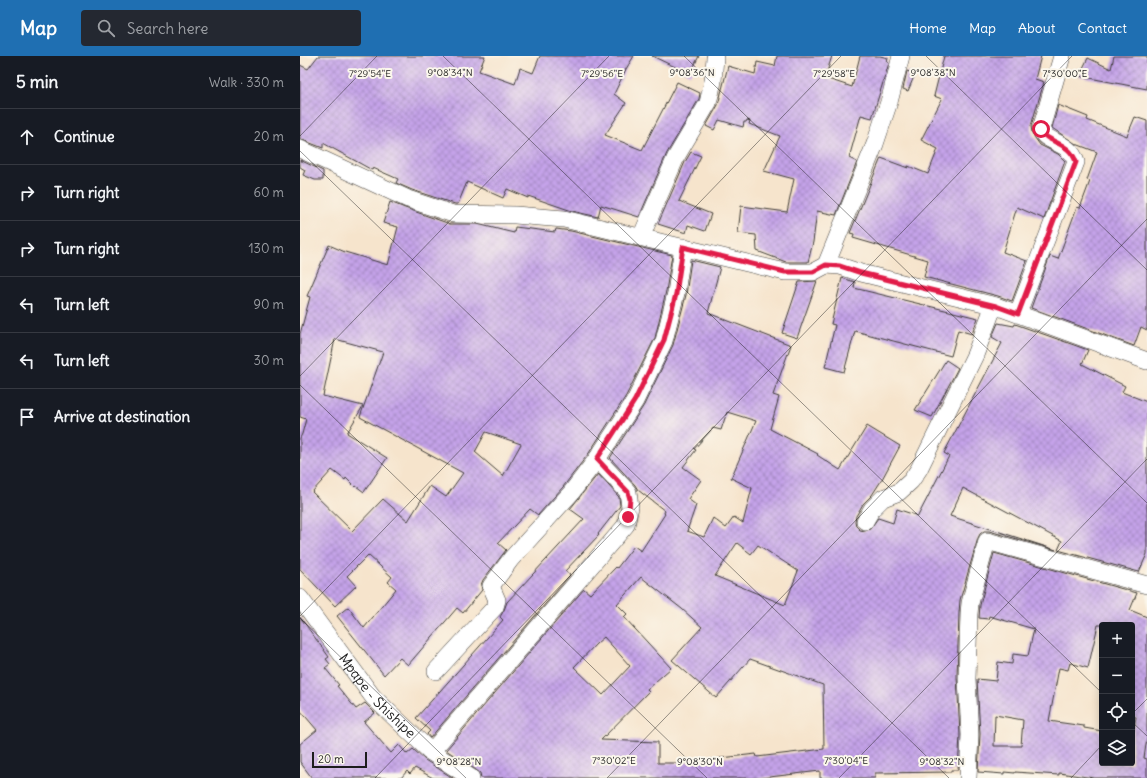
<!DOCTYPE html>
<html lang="en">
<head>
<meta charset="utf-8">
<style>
	body { margin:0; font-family:Delius,sans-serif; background:#242831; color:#f1f3f6 }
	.controls { position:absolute; right:12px; bottom:12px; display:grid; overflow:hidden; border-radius:4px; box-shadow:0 2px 10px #0003 }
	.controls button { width:36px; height:36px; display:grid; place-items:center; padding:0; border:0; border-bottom:1px solid #363941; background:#171b24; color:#f1f3f6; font:20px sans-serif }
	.scale { position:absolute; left:12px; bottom:10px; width:55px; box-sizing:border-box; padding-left:4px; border:2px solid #1c1c1c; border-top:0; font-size:11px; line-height:14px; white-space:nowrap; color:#1c1c1c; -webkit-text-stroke:3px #fbf7ec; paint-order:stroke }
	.stop { position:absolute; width:12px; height:12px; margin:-9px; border:3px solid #e11d48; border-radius:50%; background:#fff }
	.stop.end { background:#e11d48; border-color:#fff; box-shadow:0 1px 4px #0008 }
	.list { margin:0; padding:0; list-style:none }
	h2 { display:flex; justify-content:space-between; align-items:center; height:52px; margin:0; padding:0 16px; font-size:17px }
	h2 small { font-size:13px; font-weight:400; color:#9ea1a6 }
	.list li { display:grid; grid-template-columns:26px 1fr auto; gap:12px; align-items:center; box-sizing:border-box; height:56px; padding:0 16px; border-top:1px solid #363941 }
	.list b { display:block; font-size:15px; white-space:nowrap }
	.list em { font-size:13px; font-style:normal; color:#9ea1a6 }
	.icon { flex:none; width:22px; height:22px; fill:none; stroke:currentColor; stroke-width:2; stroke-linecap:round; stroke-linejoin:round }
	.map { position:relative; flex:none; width:847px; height:722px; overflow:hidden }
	header { display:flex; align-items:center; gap:24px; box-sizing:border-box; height:56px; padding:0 20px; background:#1f6fb2; color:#fff }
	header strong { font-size:19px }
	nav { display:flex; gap:22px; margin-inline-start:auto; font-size:14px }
	.search { width:280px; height:36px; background:#242831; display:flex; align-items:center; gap:10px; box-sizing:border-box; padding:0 14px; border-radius:4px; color:#9ea1a6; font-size:15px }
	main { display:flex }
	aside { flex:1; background:#171b24 }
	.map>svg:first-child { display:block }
	.building { fill:url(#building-cross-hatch); fill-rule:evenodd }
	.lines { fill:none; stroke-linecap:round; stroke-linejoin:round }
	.street-casing { stroke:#3d3a36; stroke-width:18 }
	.street { stroke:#fff; stroke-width:17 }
	.route { stroke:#e11d48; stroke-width:5 }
	.ticks { fill:none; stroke:#1c1c1c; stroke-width:1; stroke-opacity:0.45 }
	.labels { text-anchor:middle; stroke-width:4; stroke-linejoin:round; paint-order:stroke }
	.street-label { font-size:14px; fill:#1c1c1c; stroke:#fbf7ec }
	.ticks-label { font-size:10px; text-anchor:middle; fill:#1c1c1c; stroke:#fbf7ec; stroke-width:4; stroke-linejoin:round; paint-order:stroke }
</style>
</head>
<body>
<header>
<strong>Map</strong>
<div class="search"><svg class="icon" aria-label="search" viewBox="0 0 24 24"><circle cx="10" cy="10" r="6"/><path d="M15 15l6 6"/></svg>Search here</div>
<nav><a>Home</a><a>Map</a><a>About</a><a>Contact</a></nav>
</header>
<main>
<aside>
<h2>5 min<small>Walk · 330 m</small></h2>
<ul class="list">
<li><svg class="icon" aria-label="ahead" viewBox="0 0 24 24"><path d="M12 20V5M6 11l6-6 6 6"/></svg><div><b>Continue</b></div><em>20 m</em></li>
<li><svg class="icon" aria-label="right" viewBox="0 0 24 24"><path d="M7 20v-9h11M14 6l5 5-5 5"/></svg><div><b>Turn right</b></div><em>60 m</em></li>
<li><svg class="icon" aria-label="right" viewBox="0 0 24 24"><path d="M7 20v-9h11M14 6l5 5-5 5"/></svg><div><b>Turn right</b></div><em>130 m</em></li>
<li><svg class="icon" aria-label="left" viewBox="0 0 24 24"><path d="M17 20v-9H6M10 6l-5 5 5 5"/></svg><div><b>Turn left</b></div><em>90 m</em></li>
<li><svg class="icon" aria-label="left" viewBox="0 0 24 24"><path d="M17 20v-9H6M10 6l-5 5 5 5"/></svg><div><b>Turn left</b></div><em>30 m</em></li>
<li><svg class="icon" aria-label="arrive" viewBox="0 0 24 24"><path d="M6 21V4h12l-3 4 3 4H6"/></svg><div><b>Arrive at destination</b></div></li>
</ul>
</aside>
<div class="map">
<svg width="847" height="722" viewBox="0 0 847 722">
	<defs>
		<pattern id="building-cross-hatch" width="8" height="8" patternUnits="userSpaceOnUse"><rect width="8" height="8" fill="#c5a3e9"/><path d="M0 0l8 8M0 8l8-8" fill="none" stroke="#9f84bc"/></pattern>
	</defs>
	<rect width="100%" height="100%" fill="#fbf7ec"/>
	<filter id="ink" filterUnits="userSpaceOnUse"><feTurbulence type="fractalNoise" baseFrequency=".025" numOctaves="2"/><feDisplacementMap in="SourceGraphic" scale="8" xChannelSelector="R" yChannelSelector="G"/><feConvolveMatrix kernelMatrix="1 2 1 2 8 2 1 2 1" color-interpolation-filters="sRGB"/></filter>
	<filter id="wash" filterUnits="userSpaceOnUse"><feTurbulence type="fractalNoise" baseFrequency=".012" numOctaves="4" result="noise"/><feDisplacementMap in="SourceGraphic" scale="16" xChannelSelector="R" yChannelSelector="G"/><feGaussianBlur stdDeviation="0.9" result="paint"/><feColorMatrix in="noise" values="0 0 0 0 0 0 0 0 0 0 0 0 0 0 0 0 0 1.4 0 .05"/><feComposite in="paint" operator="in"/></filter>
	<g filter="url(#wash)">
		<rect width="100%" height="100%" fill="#f6e4cc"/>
		<g id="blocks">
			<g class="building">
				<path d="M18,0H185L179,15L215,28L220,12L233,17L240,0H334L326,13L314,38L326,47L305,79L342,94L377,26L400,37L399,43L367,97L339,161L301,149L298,161L272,155L228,140V142L207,133L203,142L167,126L158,148H155L112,134L96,127L98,123L73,112L72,114L23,87V92L0,83V9L8,13Z"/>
				<path d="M352,0H399L390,18Z"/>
				<path d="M477,0H532L525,22L552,31L560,0H580L588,2L587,6L589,7L572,62L561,59L549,102L557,106L536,159L517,155L513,186L508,206H486L457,195L456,179L438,177L441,150L487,156L494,123L464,115L480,80L449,68L450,65L447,64L446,66H444L443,71L419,64L414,74L406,70L418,49L428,10L455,18L457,6L475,10Z"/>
				<path d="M644,0H741L735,23L744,26L731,70L732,77L735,82L740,89L758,98L765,105L744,163L717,151L703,196L727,205L712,245L698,240L624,221L628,204L553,182L554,178L550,177L581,102L608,112V110L628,118L638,93L621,84L642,43L634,40Z"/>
				<path d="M814,0H847V33L779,20L788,2L811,13Z"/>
				<path d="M607,15L615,18L608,35L603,33Z"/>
				<path d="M758,49L788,61L787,64L827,80L835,61L847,65V274L841,271L834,290L731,252L750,200L758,203L777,151L780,152L790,125L787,124L797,96L776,88L752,72Z"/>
				<path d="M391,96L401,100L379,145L411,158L405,175L388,169L386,177L358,168L385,106Z"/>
				<path d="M0,104L23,115V124H15L3,119L5,114L0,111Z"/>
				<path d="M90,146L105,152L150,168H177L214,177L215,171L255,176L256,173L271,175L372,199L366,235L355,282L326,340L289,397L263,431L238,459L230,453L198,487L206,494L183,524L181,529L182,534L163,557L157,552L108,609L100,602L84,619L37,560L48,551L64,572L96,533L88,526L92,521L68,499L47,520L56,530L35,550L0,513V382L2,378L6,363L0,361V278L10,241L7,240L29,189L45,196L88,209L98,171L83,167ZM35,283L83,296L60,361L163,417L146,441L130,430L108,465L83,443L52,475L12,436L32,414L45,424L46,422L55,431L56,430L64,436L87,402L47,377L63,350L23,340ZM186,376L221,388L203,420L175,396Z"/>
				<path d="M391,204L420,211L408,257L491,289L473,339L479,341L470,373L518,398L517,399L540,414L567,370L600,390L581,425L572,439L563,448L556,460L555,465L556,470L560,474L565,475L570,473L578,462L593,467L597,453L618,460L649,400L644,397L702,287L692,281L698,267L714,270L715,268L788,294L782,308L825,330L822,336L847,346V498L839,516L758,494L762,485L663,432L650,460L756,494L689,475H684L680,478L678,482L660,544L659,557L657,620L660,679L658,714H651V716L575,717V722H520V715L461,722H181L180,717L176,714L146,694L284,533L290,538L316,511L317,512L334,490L341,495L365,458L364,457L365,455L338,434L335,429L310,402L344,349L373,289L386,239ZM427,356L456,365L431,422L452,432L443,467L434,461L426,472L413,462L404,481L387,475L396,449L388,443L401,424L383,411L396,394L394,393L413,372L421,374ZM437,487L451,498L458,489L498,515L485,549L415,520ZM341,521L382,553L402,571L372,604L416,642L450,603L523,629L524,693L457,701L456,698L378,707H358V686L301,684L349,635L347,633L371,612L324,561L327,558L317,548ZM304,581L330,610L303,639L274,611L297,587Z"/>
				<path d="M542,222L555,226L554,232L678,262L672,278L658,274L651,300L555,275L544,316L525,311L535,269L531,268Z"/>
				<path d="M517,225L497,282L482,277L499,226Z"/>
				<path d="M646,304L658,312L632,361L615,354Z"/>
				<path d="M298,418L319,441L320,450L298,478L299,479L265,515L270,519L130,682L127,678L130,675L116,662L203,564L200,561L204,554L207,546L284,463L270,453Z"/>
				<path d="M694,497L837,537L830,554L847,561V682L844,702L847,703V722H794L759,717V719L715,716V717L704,716V718L678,716L680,678L677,623L696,625L698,606L712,608L713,598L728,600L734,573L689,560L688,563L679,562L680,549ZM798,569H832V660L836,661L832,684V707H802V675L784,672V670L749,665L759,612L768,614L770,607L788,612ZM695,659L723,664L721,690H694Z"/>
				<path d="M0,561L29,601L26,603L30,608L25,612L39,629L37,630L56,653L65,647L75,657L64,666L91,697L99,689L107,698L113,693L125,704L153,722H133L115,712L110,718L107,715L101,722H12L0,706V688L17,674L0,654Z"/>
			</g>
		</g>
	</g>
	<g filter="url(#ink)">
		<use href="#blocks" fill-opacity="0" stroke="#3d3a36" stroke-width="1"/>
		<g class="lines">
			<defs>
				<g id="street">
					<path d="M0,93L108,143L153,158L215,159L264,163L485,216H513L526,209L540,210L561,217L696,250L847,305"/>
					<path d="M341,181L376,101L408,47L413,25L415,2"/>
					<path d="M526,209L575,88L589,46L601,0"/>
					<path d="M718,257L776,106C769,84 745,88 741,73L762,0"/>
					<path d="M565,465L572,453L583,442L599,436L611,425L619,413L675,299L691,257L696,250"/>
					<path id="s1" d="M0,542L73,641L131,696L171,722"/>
					<path d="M136,615L195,551L197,544L191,530L211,503L271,437L297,403L335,345L364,285L376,237L383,191"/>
					<path d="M131,696L326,469L330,451L328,436L297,403"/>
					<path d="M668,722L670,679L667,623L669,558L670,547L687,485L847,529"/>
				</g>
			</defs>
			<use href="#street" class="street-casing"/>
			<use href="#street" class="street"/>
		</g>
	</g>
	<g class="lines" filter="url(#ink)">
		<path class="route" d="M328,461L330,443L328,436L297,403L335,344L364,284L376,238L383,191L485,216H513L526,209L540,210L561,217L696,250L718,258L776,106C769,84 745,88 741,73"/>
	</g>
	<path class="ticks" d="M143,0L802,637M384,0L847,447M626,0L847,214M0,80L77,0M0,95L649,722M0,320L309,0M0,329L407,722M0,560L541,0M0,562L166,722M832,658L847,643M832,666L847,680M75,722L772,0M307,722L847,163M539,722L847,403M771,722L802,689"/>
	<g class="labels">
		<g class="street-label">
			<text dy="5" stroke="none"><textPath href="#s1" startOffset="125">Mpape - Shishipe</textPath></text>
		</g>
	</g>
	<g class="ticks-label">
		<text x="150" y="20">9°08'34"N</text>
		<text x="392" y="20">9°08'36"N</text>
		<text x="633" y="20">9°08'38"N</text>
		<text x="70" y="21">7°29'54"E</text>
		<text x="302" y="21">7°29'56"E</text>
		<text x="534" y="21">7°29'58"E</text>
		<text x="765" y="21">7°30'00"E</text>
		<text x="314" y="708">7°30'02"E</text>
		<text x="546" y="708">7°30'04"E</text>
		<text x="159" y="709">9°08'28"N</text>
		<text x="400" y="709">9°08'30"N</text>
		<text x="642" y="709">9°08'32"N</text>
	</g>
</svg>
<div class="controls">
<button>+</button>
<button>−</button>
<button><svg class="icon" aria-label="locate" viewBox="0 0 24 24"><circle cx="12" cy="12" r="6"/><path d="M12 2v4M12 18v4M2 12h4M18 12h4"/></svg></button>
<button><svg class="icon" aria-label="layers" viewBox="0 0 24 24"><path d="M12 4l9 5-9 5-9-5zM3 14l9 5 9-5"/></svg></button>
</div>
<div class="scale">20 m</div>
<div class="stop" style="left:741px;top:73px"></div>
<div class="stop end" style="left:328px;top:461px"></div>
</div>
</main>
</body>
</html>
